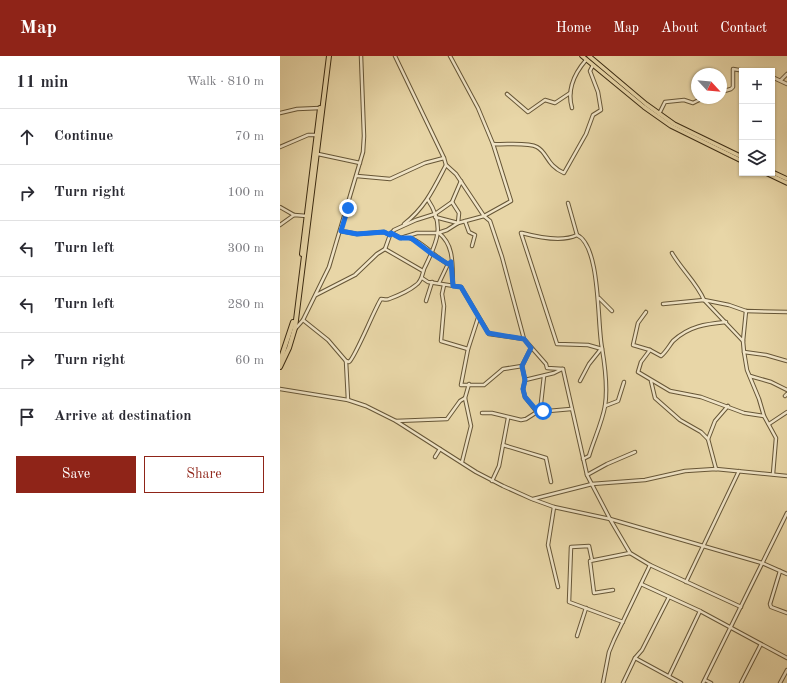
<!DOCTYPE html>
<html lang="en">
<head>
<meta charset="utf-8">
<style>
	body { margin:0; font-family:"Old Standard TT",serif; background:#f2f2f3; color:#2b2b33 }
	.controls { position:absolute; right:12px; top:12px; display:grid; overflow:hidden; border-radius:0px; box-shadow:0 1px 3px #0004 }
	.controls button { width:36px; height:36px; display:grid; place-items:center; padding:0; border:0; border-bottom:1px solid #e1e1e2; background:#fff; color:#2b2b33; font:20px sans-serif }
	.compass { position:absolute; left:411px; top:12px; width:36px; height:36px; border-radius:50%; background:#fff; box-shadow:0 1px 3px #0004; rotate:116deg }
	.stop { position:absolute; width:12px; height:12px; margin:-9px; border:3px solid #1a73e8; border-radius:50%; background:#fff }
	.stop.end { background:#1a73e8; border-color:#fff; box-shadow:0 1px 4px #0008 }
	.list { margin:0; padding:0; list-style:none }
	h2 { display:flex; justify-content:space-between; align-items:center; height:52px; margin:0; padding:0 16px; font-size:17px }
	h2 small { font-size:13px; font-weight:400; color:#7c7c81 }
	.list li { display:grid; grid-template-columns:26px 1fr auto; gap:12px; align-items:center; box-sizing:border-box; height:56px; padding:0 16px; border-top:1px solid #e1e1e2 }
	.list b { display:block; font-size:15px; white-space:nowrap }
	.list em { font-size:13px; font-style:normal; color:#7c7c81 }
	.actions { display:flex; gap:8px; padding:12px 16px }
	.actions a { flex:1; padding:9px 0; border:1px solid #8f2418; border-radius:0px; text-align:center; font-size:14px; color:#8f2418 }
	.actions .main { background:#8f2418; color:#fff }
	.icon { flex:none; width:22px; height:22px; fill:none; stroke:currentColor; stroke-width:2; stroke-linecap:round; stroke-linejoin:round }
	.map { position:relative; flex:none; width:507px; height:627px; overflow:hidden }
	header { display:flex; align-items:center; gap:24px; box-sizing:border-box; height:56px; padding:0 20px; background:#8f2418; color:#fff }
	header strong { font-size:19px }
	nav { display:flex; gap:22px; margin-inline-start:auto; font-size:14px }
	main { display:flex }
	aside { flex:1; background:#fff }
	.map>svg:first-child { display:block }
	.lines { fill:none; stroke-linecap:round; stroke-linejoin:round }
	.minor-casing { stroke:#665637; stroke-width:4.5 }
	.primary-casing { stroke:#3b2b12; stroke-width:5.5 }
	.trunk-casing { stroke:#3b2b12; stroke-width:6 }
	.minor { stroke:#f0e4c6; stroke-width:2.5 }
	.primary { stroke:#e8d6a7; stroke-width:3.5 }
	.trunk { stroke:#e8d6a7; stroke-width:4 }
	.route { stroke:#1a73e8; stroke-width:5 }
</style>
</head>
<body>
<header>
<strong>Map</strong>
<nav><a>Home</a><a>Map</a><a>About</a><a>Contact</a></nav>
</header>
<main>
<aside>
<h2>11 min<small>Walk · 810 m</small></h2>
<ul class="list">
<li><svg class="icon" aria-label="ahead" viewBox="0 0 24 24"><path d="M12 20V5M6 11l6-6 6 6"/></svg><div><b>Continue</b></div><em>70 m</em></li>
<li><svg class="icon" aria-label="right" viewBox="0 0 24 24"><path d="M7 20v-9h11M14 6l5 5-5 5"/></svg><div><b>Turn right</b></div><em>100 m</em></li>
<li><svg class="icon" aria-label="left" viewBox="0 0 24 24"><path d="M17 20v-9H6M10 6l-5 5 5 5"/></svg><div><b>Turn left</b></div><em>300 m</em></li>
<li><svg class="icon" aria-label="left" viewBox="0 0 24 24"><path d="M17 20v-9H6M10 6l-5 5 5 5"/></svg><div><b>Turn left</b></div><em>280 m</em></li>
<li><svg class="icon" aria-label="right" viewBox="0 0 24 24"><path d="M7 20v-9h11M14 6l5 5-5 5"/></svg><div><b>Turn right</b></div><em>60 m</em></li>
<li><svg class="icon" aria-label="arrive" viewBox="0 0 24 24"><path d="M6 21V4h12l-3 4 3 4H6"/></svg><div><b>Arrive at destination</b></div></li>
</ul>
<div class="actions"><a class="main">Save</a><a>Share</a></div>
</aside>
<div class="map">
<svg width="507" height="627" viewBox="0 0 507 627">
	<rect width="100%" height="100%" fill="#e8d6a7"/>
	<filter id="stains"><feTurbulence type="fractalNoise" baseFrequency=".005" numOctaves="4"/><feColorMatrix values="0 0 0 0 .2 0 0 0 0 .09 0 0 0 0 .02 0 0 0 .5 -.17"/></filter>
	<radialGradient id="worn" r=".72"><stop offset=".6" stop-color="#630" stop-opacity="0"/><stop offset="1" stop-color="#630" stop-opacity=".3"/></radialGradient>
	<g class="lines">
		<defs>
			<g id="minor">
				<path d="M115,0L164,102L166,109L176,118L204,160L210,165L222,201L244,283L266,308L267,312L283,313"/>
				<path d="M492,21L507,28"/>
				<path d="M501,24L507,18"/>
				<path d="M441,36L451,33L453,31V13L465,15"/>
				<path d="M227,38L248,56L265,44L275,47L290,37"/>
				<path d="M292,52C287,35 294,18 306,4"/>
				<path d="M0,57L17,53L40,52"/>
				<path d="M379,58L385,46L404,44L413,47L423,42"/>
				<path d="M213,88C225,89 248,86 257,91C268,97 266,109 284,117L306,78L313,59L321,54L318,36L310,15L313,9"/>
				<path d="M0,91L28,79H37"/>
				<path d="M38,98L80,107"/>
				<path d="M77,120L110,123L145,107L164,102"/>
				<path d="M172,146L179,157L178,167"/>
				<path d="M0,151L14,159"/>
				<path d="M155,161L178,167"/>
				<path d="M185,165L189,176L195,179L192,190"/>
				<path d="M124,168C145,152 154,132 166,109"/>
				<path d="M0,169L14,159L27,160"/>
				<path d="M61,175L77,178L104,176L110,179"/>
				<path d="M111,177L121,182L137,177H158L167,174L178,167L204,160L231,145L213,88L198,52L170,0"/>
				<path d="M159,177C175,190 172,210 173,230"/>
				<path d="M241,177L277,288L308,289L322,293"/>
				<path d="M242,177C257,181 283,186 297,179L288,147"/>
				<path d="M297,179C321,190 317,268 322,292C325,310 328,331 325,350C322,367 314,383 309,400L303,403"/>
				<path d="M125,181C141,183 153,200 168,208"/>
				<path d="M105,193L143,215"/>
				<path d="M392,197C401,213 417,227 424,244L463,285"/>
				<path d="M142,222L148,226L181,231L209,278L244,283"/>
				<path d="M159,227L168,208"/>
				<path d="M164,229L162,238L164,250L161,285L188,293"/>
				<path d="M36,239L75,219L97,198L105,193L110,179L114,174L136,164L155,158L172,146L181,125"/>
				<path d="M319,242L332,255"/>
				<path d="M146,245L152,226"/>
				<path d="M383,248L424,244L449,249L466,255L507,256"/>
				<path d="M466,255L463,285L464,296L467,314L479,343L484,360L496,382L493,418"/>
				<path d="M366,256L358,267L353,289L370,294L381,300C386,296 389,290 393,285C409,270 426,268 446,266"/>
				<path d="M198,262L188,293L181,329H204L223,313L242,310"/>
				<path d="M23,264L48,284L66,305L68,344"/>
				<path d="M16,272L23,264L49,211L83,96L84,80L81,0"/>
				<path d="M251,292L242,310L245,324L243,333L245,341L257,356"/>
				<path d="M370,294L361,306L358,316L390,335L421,341L464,357L484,360"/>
				<path d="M464,296L486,299L507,305"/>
				<path d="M66,305L69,306C75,302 94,254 101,243C103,243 107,244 109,243C117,240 130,234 136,229C142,225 142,219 144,213C156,188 166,171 148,144"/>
				<path d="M283,313L307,419L330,463L350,497L370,509L461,551"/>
				<path d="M470,320L491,326L507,334"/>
				<path d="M245,324L274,317L282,313"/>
				<path d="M300,325L309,308L321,293"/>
				<path d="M371,325L375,342L400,364L421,376L428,383L436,413"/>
				<path d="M0,333L68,344L86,350L116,365L196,416L223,430L252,443L274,451L330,463L482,507L507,518"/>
				<path d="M505,340L507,338"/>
				<path d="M325,350L338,345L344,326"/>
				<path d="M258,356L261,347L264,320"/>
				<path d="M202,357H212L241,364L246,363L257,356L291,353"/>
				<path d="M116,365L167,363L180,345L185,342"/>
				<path d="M489,368L507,356"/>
				<path d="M428,383L435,365L448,350"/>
				<path d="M223,389L266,402L271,426"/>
				<path d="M155,401L160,393"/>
				<path d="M182,406L191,370L185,342L189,328"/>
				<path d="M307,419L327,408L355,396"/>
				<path d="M212,425L219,410L228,362"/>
				<path d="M253,443L312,428L365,424L405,415L436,413L507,420"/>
				<path d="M274,451L268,489L278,531"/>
				<path d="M312,504L309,490L291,491L289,546L343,566"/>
				<path d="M500,515L490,548L491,551L507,557"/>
				<path d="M406,526L459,415"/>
				<path d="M361,528L420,555L507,602"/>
				<path d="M333,534L314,537L310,505L350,497"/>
				<path d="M297,580L306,552"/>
				<path d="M355,602L401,627"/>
				<path d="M389,620L420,555"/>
				<path d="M425,624L431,627"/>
				<path d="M323,627L329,596L334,584L370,509"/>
				<path d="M343,627L355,602L362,594L389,541"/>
				<path d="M423,627L507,457"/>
				<path d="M461,627L481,588"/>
				<path d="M500,627L507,614"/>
			</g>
			<g id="primary">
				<path d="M302,0L364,51L391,70L462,105"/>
				<path d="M309,0L366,48L394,68L462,101"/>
				<path d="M492,116L507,123"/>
				<path d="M486,117L507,127"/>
			</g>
			<g id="trunk">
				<path d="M22,198L40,52"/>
				<path d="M0,305L13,266"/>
				<path d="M0,311L9,292L15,272L49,0"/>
			</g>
		</defs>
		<use href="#minor" class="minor-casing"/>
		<use href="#primary" class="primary-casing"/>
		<use href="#trunk" class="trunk-casing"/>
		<use href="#minor" class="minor"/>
		<use href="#primary" class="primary"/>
		<use href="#trunk" class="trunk"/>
	</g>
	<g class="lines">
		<path class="route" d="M68,152L61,175L77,178L104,176L110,179L111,177L120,182H131L152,198L168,208L171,206L173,230L181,231L208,277L244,283L251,292L242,310L245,324L243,333L245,341L258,356L263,355"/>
	</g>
	<rect width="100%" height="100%" filter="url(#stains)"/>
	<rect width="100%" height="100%" fill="url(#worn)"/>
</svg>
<div class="controls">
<button>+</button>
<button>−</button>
<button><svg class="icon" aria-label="layers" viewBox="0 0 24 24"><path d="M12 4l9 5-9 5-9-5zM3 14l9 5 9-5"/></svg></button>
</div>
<svg class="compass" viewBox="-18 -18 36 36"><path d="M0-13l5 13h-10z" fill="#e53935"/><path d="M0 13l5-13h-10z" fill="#7c7c81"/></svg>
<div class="stop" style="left:263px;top:355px"></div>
<div class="stop end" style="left:68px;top:152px"></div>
</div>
</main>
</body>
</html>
